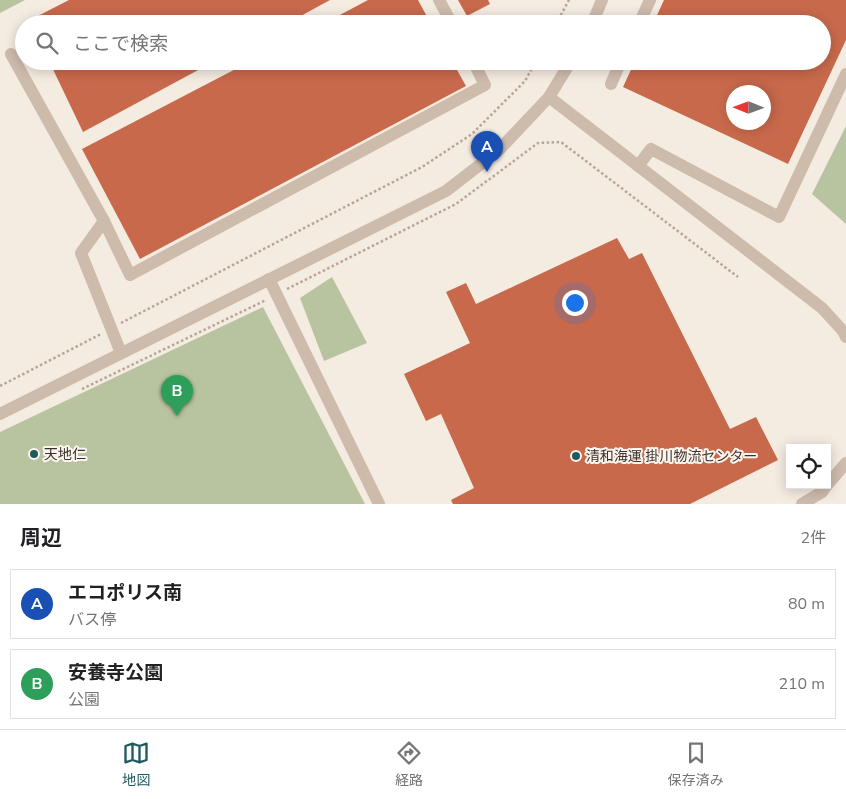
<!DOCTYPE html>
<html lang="ja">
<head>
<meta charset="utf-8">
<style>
	body { margin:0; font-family:"Nunito Sans","Noto Sans JP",sans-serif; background:#f6f6f6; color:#202124 }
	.controls { position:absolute; right:15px; bottom:15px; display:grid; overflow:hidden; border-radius:0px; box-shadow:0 2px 12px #0003 }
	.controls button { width:45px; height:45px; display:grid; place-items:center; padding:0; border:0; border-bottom:1px solid #e0e0e0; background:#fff; color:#202124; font:25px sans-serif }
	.compass { position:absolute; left:726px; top:85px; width:45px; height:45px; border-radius:50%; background:#fff; box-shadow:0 2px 12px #0003; rotate:271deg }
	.you { position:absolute; left:574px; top:302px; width:18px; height:18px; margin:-12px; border:4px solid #fff; border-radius:50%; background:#1a73e8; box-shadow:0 0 0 8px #1a73e833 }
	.badge { display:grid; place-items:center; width:32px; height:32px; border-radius:50%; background:#1f5a5e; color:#fff; font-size:16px; font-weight:700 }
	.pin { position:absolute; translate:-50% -41px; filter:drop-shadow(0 1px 2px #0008) }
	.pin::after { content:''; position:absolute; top:26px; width:18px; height:15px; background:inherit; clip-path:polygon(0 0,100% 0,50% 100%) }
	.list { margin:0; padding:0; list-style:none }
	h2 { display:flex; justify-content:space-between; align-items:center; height:65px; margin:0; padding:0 20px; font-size:21px }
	h2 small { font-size:16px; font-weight:400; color:#757577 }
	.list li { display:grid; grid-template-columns:32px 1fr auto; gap:15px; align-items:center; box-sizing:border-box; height:70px; margin:0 10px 10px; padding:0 10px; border:1px solid #e0e0e0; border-radius:0px }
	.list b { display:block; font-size:19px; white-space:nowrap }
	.list p { margin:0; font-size:16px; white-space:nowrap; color:#757577 }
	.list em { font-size:16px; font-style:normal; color:#757577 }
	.icon { flex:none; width:28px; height:28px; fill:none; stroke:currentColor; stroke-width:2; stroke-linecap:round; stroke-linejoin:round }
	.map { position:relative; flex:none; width:846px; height:504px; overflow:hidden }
	.search { position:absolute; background:#fff; box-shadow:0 2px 12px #0003; left:15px; right:15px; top:15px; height:55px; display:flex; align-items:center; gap:12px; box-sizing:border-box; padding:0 18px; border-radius:28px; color:#757577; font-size:19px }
	.sheet { height:225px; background:#fff }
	nav { display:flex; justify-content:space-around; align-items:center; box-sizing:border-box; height:70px; border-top:1px solid #e0e0e0; background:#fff; font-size:14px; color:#757577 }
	nav a { display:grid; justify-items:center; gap:2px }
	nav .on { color:#1f5a5e }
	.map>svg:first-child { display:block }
	.green { fill:#b8c4a0 }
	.building { fill:#c8694b; fill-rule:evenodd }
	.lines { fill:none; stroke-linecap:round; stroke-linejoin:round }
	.path { stroke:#b9a596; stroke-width:2.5; stroke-dasharray:2.5 2.5; stroke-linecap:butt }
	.minor { stroke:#cdbbac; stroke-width:12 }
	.poi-dot { fill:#1f5a5e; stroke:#fbf5ee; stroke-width:2 }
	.labels { text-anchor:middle; stroke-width:4; stroke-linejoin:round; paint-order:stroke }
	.poi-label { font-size:14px; fill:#3b302b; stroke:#fbf5ee; text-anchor:start }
</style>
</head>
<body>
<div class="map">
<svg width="846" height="504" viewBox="0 0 846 504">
	<rect width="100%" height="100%" fill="#f4ebe1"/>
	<g class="green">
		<path d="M0,0H25L0,13Z"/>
		<path d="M846,126V224L812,194Z"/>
		<path d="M332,277L367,343L324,361L300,298Z"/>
		<path d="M263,307L365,504H0V432Z"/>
	</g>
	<g class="building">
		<path d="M69,0H330L286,24H31L30,20Z"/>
		<path d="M368,0H418L431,24H323Z"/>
		<path d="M458,0H488L490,4L467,16Z"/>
		<path d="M664,0H846V40L788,164L623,87L635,61H822V24H653ZM734,92H764V122H734Z"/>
		<path d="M49,61H215L83,132Z"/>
		<path d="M251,61H452L466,86L140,259L82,149Z"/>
		<path d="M617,238L629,259L642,253L730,429L756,417L778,460L690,504H453L451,500L474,488L441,414L426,421L404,374L470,343L446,292L466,283L476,304Z"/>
	</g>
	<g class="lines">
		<g class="path">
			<path d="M556,24L569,0"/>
			<path d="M287,289L456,204L538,143L561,142L738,277"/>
			<path d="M121,323L422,167L472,134L525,81L536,61"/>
			<path d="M0,386L101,334"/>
			<path d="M82,389L266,300"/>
		</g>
		<g class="minor">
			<path d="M439,0L452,24"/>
			<path d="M592,24L602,0"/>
			<path d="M639,24L650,0"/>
			<path d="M11,54L104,221L81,253L121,353"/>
			<path d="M611,84L621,61"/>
			<path d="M549,97L822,308L843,331L846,337"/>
			<path d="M638,166L651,149L779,217L846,74"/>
			<path d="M104,221L130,275L485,85L473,61"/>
			<path d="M269,279L379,504"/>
			<path d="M0,414L446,191L499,150L549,97L571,61"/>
			<path d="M827,485L846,463"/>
			<path d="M802,504L822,492L827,485"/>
		</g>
	</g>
	<g class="poi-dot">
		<circle cx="34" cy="454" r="5"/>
		<circle cx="576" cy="456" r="5"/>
	</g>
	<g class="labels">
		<g class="poi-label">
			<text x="44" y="459">天地仁</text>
			<text x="586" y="461">清和海運 掛川物流センター</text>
		</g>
	</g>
</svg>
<div class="controls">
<button><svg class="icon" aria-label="locate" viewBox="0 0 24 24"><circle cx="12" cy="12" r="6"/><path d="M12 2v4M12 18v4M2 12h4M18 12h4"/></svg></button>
</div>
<svg class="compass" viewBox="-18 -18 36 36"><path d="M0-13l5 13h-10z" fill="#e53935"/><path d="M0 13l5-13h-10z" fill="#757577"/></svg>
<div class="you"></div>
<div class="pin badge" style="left:487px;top:172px;background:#1a4fb4">A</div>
<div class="pin badge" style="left:177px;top:416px;background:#2e9e5b">B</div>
<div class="search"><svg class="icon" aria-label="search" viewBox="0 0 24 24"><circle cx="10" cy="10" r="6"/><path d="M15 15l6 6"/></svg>ここで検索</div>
</div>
<section class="sheet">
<h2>周辺<small>2件</small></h2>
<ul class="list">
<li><span class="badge" style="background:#1a4fb4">A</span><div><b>エコポリス南</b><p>バス停</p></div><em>80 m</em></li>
<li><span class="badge" style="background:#2e9e5b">B</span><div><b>安養寺公園</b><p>公園</p></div><em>210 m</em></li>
</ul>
</section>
<nav>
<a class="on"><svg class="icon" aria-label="map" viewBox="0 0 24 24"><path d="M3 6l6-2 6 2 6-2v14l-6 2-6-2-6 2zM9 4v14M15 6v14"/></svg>地図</a>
<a><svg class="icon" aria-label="directions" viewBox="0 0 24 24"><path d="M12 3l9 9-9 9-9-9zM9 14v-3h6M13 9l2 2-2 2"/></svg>経路</a>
<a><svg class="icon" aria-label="saved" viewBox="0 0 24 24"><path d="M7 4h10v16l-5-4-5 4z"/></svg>保存済み</a>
</nav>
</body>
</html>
